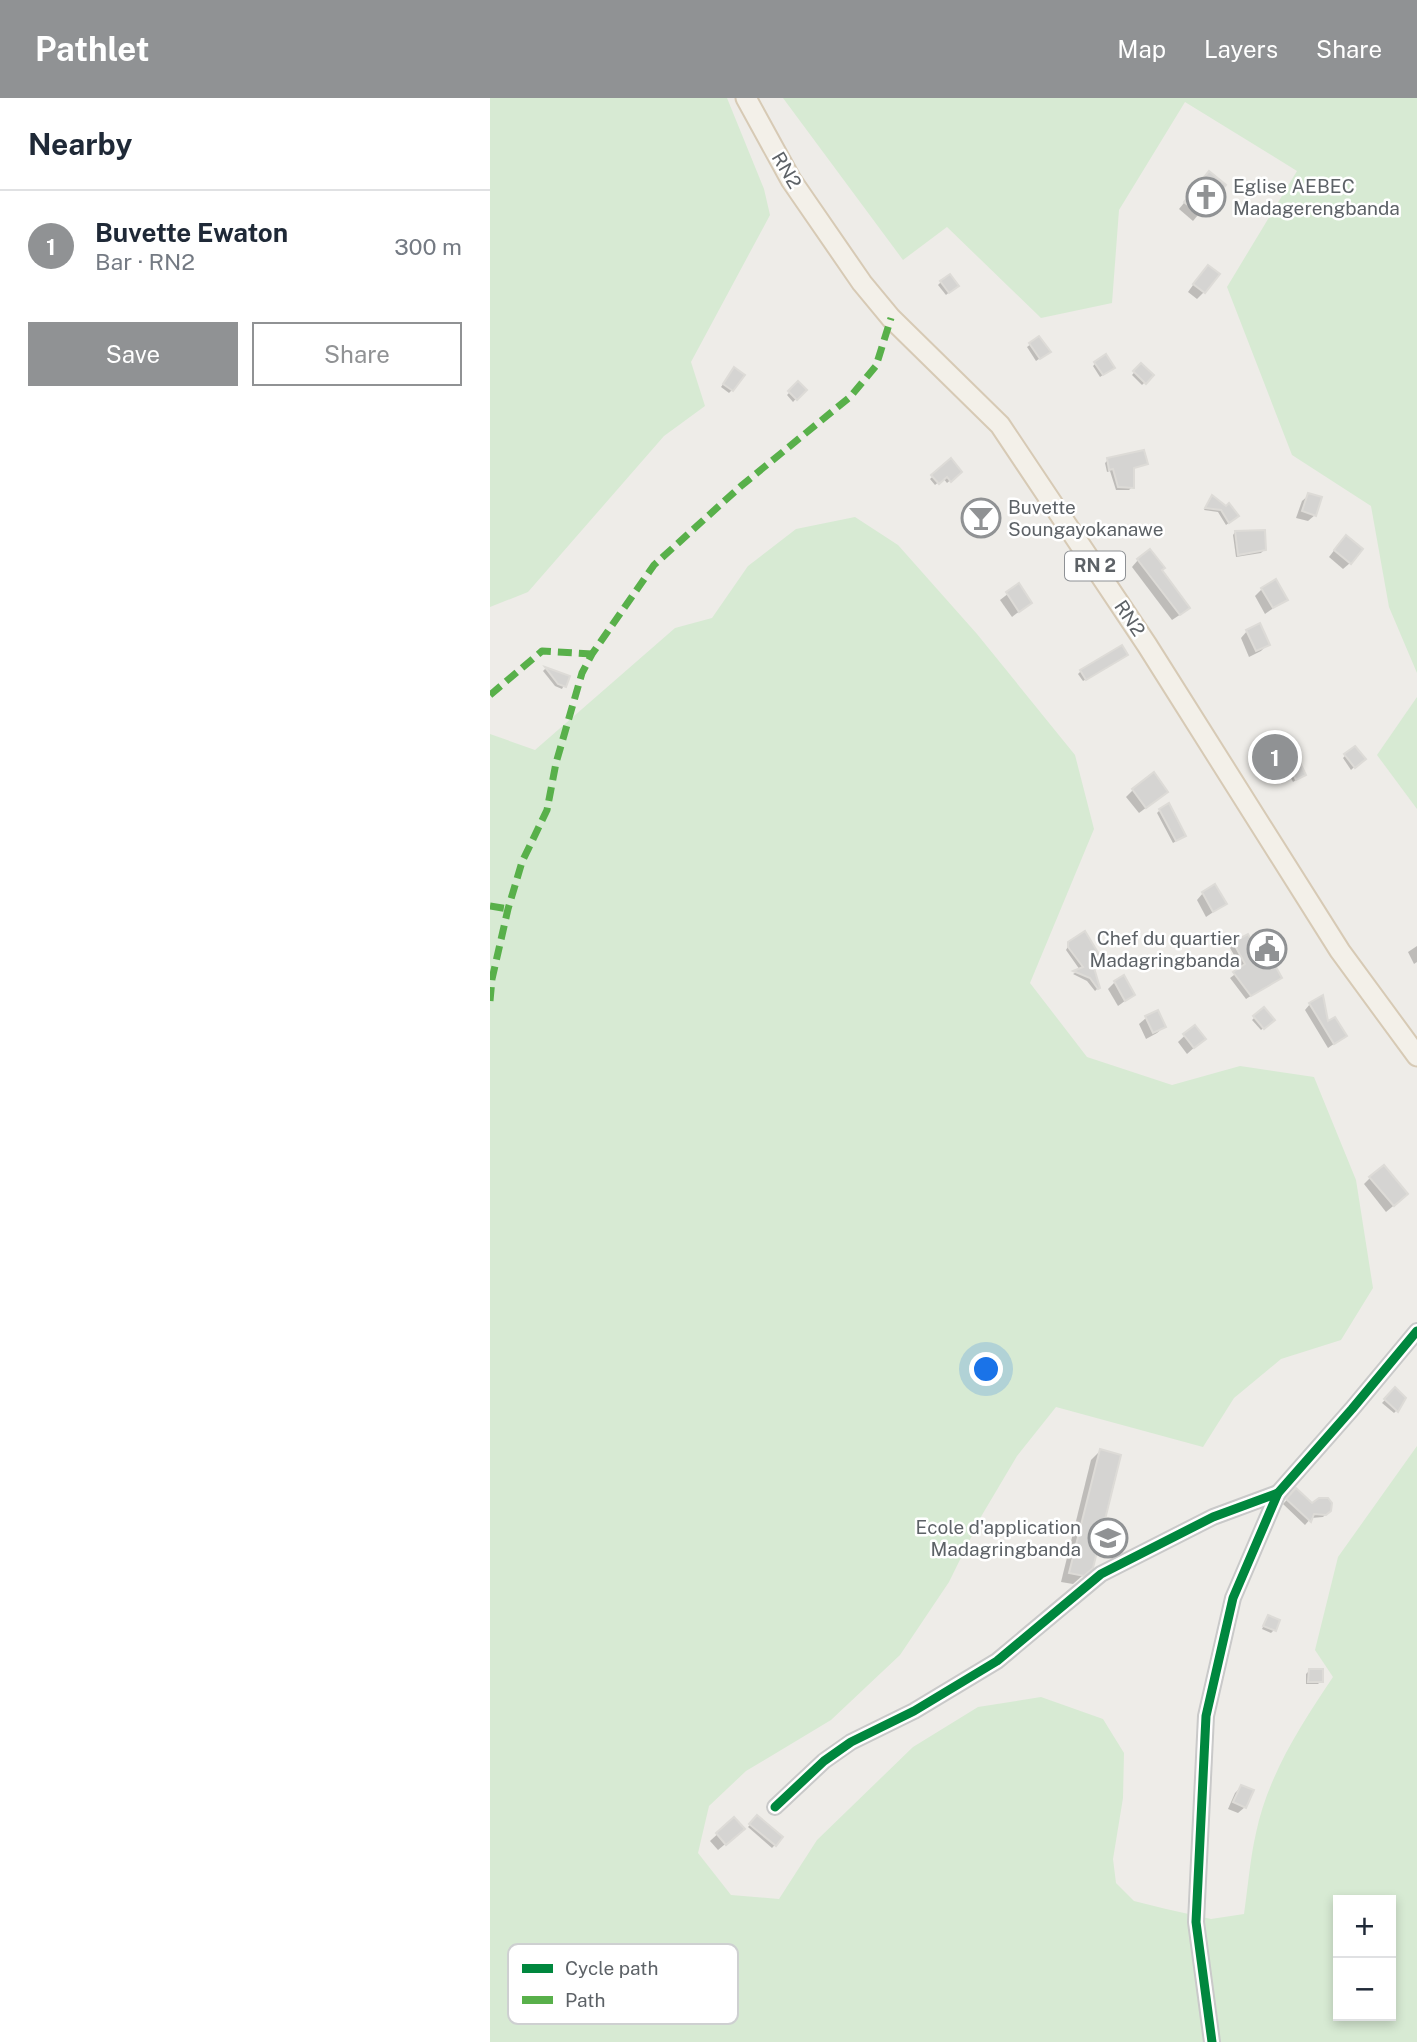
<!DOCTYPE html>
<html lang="en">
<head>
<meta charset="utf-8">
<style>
	body { margin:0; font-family:"Public Sans",sans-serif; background:#f2f2f3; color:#1f2937 }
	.controls { position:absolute; right:21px; bottom:21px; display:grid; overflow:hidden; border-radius:0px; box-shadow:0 4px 10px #0003 }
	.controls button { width:63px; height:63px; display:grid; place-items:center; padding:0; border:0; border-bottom:2px solid #e0e1e3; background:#fff; color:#1f2937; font:35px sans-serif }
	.you { position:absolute; left:497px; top:1272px; width:24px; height:24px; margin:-18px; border:5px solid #fff; border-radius:50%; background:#1a73e8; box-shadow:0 0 0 10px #1a73e833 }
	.badge { display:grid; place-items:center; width:46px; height:46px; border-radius:50%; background:#909294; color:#fff; font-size:23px; font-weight:700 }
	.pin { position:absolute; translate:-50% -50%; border:4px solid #fff; box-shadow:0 2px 7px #0006 }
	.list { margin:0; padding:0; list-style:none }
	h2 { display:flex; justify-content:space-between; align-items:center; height:91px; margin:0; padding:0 28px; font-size:30px }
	h2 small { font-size:23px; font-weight:400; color:#747a83 }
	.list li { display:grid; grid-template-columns:46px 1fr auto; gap:21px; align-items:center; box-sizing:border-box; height:112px; padding:0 28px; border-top:2px solid #e0e1e3 }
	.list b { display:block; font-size:26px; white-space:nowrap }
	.list p { margin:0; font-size:23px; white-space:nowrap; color:#747a83 }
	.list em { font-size:23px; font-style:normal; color:#747a83 }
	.actions { display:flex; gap:14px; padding:21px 28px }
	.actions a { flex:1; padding:16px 0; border:2px solid #909294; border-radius:0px; text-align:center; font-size:24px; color:#909294 }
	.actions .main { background:#909294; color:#fff }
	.map { position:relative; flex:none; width:927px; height:1944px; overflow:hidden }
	header { display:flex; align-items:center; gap:42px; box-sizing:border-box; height:98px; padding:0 35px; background:#909294; color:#fff }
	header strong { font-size:33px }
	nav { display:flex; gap:38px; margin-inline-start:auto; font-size:24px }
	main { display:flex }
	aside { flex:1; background:#fff }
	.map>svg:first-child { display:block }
	.green { fill:#d7ead3; fill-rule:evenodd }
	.shadow { fill:#0003 }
	.building { fill:#d5d4d2; stroke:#dddbd7; stroke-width:2 }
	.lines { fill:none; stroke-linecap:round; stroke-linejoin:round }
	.minor-casing { stroke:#c9c9c9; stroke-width:18 }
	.major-casing { stroke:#d7cab5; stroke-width:23 }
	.minor { stroke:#fcfcfc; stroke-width:14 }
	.major { stroke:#f3f0e9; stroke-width:19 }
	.quiet { stroke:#58b04a; stroke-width:7; stroke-dasharray:14 7; stroke-linecap:butt }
	.cycleway-casing { stroke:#fff; stroke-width:13 }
	.cycleway { stroke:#00873e; stroke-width:9 }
	.labels { text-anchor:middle; stroke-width:5; stroke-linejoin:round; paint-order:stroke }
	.shield { fill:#fff; stroke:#8e9195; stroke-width:2 }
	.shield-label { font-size:18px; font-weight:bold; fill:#5d6267 }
	.street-label { font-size:19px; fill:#5d6267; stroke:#fff }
	.poi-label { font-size:19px; fill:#5d6267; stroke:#fff; text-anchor:start }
	.key { fill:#fff; stroke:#ced0d1; stroke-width:2 }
	.key-label { font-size:19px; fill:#5d6267 }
</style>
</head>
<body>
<header>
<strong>Pathlet</strong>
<nav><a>Map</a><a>Layers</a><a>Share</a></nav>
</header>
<main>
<aside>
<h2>Nearby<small></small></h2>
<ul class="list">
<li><span class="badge">1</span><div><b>Buvette Ewaton</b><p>Bar · RN2</p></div><em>300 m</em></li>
</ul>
<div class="actions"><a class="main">Save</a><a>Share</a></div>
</aside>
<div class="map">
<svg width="927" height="1944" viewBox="0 0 927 1944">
	<rect width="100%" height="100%" fill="#eeece8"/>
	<g class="green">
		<path d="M0,0H237L274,91L280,117L201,264L215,308L174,338L38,494L0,509Z"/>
		<path d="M293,0H927V575L899,509L881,408L802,357L737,189L807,73L695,4L629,112L622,205L551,220L457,129L413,162Z"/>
		<path d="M365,419L408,447L487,536L585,657L604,731L540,885L597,959L682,987L750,968L824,979L866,1082L883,1190L851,1242L791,1261L744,1300L713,1349L566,1309L527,1358L492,1417L459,1484L410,1557L341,1622L256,1673L219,1708L208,1755L241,1797L289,1801L327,1742L423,1649L488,1609L551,1599L613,1621L634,1655L633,1700L623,1761L626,1785L644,1803L676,1811L721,1821L754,1816C758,1789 760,1761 766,1735C778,1677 811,1627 843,1579L825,1552L848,1459L927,1348V1944H0V636L45,652L185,530L222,520L258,468L306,431ZM848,1802H901V1918H848Z"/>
		<path d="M927,599V711L887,657Z"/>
	</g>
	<g class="shadow">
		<path d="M713,82L733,87L703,123L689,111Z"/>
		<path d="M711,176L714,194L707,201L698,194Z"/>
		<path d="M451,184L464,190L456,197L448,187Z"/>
		<path d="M549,240L556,256L546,263L537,249Z"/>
		<path d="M606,265L620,272L610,279L603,268Z"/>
		<path d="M651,267L662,277L652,287L642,277Z"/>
		<path d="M242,274V292L239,295L231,289Z"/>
		<path d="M308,286L314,292L303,304L297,297Z"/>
		<path d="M461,362L470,374L457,385L453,380L445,387L440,381Z"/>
		<path d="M618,362L656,365L643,371L642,389L639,392H626L620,373L617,374L615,365Z"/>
		<path d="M819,397L825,417L818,423L806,420L812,403Z"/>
		<path d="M720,401L744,421L736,427L728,414L714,412Z"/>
		<path d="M745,434L774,452L771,455L746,459L743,437Z"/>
		<path d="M849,446L860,465L853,471L839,459Z"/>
		<path d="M648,462L670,473L691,516L682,522L642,469Z"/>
		<path d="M528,488L540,505L522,519L510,502Z"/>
		<path d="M772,491L796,501L775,516L765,498Z"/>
		<path d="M757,533L778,546L771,553L759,559L751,540Z"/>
		<path d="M633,559L593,583L588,576L591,573Z"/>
		<path d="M55,571L78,579L72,591L65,588L53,573Z"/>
		<path d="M801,650L814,677L803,684L789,657Z"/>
		<path d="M855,658L873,661L861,672L853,660Z"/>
		<path d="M643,692L669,700L649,715L636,699Z"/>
		<path d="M670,712L691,740L683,745L667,715Z"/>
		<path d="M713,795L735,806L716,819L707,802Z"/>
		<path d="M580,845L600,863L608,890L605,893L597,883L583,876L590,872L576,852Z"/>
		<path d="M744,846L764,849L780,861L790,879L756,901L740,880L752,871L740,850Z"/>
		<path d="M927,848V864L924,866L918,854Z"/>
		<path d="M625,884L643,897L628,908L618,891Z"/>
		<path d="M820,906L836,926L855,938L838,950L815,912Z"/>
		<path d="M774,911L783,922L771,932L762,922Z"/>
		<path d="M656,920L674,929L667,935L656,941L649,926Z"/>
		<path d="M704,929L707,947L697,956L688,944Z"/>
		<path d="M880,1080L909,1103L896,1114L874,1086Z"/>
		<path d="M905,1291L907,1312L904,1315L892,1305Z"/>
		<path d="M610,1353L601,1470L583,1486L571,1484L601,1362Z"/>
		<path d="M806,1392L822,1407L837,1415L833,1419L821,1420L815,1427L793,1406Z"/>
		<path d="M778,1519L784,1532L781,1535L772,1531Z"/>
		<path d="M819,1573L831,1583L828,1586H816V1576Z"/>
		<path d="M751,1689L755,1709L748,1715L738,1711L745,1695Z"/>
		<path d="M267,1719L291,1740L282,1750L258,1729Z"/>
		<path d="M244,1721L246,1737L228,1752L220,1743Z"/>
	</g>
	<g class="building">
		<path d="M719,73L736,87L711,117L694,104Z"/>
		<path d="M718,167L730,176L715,195L703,186Z"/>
		<path d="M460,176L469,188L459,195L450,183Z"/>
		<path d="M549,238L561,254L550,261L539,245Z"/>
		<path d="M616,256L625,270L613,277L604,264Z"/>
		<path d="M651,265L664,277L656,286L643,273Z"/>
		<path d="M244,269L255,277L243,293L233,286Z"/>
		<path d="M308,283L317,292L307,302L298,293Z"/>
		<path d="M654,352L658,366L644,370V390L628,389L623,371L619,372L617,360Z"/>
		<path d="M461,360L472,374L461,384L457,379L449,386L441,377Z"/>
		<path d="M818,395L832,399L826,418L812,413Z"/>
		<path d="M722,397L736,408L739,405L749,418L739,425L731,412L715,410Z"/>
		<path d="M775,432L776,452L748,457L745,433Z"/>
		<path d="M856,437L873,451L861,466L844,452Z"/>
		<path d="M660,451L675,470L672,472L700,510L690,517L647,461Z"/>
		<path d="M786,481L798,502L783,510L771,490Z"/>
		<path d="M529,485L542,505L529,514L516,494Z"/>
		<path d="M770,525L780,547L766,553L756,532Z"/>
		<path d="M632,547L638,557L596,582L590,572Z"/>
		<path d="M55,569L80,578L76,589L68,586Z"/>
		<path d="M802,648L816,677L806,682L791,652Z"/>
		<path d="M865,648L876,661L865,670L854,656Z"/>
		<path d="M664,674L678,694L656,710L642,691Z"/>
		<path d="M679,705L696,738L686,743L669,711Z"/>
		<path d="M725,786L737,806L723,814L712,794Z"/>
		<path d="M595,833L610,858L602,863L610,890L608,891L600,880L583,873L593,869L578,849V844Z"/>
		<path d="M758,836L764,847L778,840L787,856L781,860L792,880L761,898L743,874L755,866L743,844Z"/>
		<path d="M634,877L645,897L635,903L624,883Z"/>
		<path d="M833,897L838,923L845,919L857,938L844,946L819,905Z"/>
		<path d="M774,909L785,922L774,931L763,918Z"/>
		<path d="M668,912L676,929L663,935L655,918Z"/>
		<path d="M705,927L716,941L704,950L693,936Z"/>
		<path d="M894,1067L918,1096L904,1108L879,1079Z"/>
		<path d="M905,1289L916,1300L908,1314L894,1301Z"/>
		<path d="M610,1351L631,1357L603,1470L594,1478L579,1475Z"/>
		<path d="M806,1390L822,1405L829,1400H838L842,1405L841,1413L836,1417L824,1416L821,1424L796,1401Z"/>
		<path d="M778,1517L790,1522L786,1533L773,1528Z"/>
		<path d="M819,1571H833V1584H818Z"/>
		<path d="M751,1687L764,1692L756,1710L743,1704Z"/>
		<path d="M267,1717L293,1739L286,1748L259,1726Z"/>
		<path d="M244,1719L255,1731L236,1747L226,1735Z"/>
	</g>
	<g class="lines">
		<defs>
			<g id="minor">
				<path d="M285,1709L334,1663L361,1644L424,1613L507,1563L611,1476L723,1419L788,1395"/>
				<path d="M722,1944L706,1824L716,1618L743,1500L788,1395L862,1311L927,1233"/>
			</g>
			<path id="major" d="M256,0L301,82L372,185L401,220L510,327L657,547L850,853L927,958"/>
		</defs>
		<use href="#minor" class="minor-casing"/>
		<use href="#major" class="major-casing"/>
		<use href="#minor" class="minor"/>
		<use href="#major" class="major"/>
		<g class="quiet">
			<path d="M0,597L52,553L102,556"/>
			<path d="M0,808L18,811"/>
			<path d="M0,903L2,881L18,811L32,764L57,712L66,665L92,575L102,556L164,467L251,388L360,299L386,268L401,220"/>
		</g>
		<defs>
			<g id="cycleway">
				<path d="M285,1709L334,1663L361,1644L424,1613L507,1563L611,1476L723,1419L788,1395"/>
				<path d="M722,1944L706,1824L716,1618L743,1500L788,1395L862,1311L927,1233"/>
			</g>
		</defs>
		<use href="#cycleway" class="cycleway-casing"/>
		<use href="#cycleway" class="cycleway"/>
	</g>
	<defs>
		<symbol id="church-ring" viewBox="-11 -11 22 22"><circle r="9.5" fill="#fff" stroke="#909294" stroke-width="1.5"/><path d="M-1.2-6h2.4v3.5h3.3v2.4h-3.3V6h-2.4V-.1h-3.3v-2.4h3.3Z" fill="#909294"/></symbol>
		<symbol id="bar-ring" viewBox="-11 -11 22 22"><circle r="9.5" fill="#fff" stroke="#909294" stroke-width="1.5"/><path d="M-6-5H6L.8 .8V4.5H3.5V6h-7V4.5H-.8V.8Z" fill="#909294"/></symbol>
		<symbol id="civic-ring" viewBox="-11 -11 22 22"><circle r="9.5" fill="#fff" stroke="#909294" stroke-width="1.5"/><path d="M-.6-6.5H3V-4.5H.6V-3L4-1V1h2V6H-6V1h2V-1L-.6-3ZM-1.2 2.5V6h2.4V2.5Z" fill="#909294"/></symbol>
		<symbol id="school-ring" viewBox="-11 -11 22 22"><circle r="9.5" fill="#fff" stroke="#909294" stroke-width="1.5"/><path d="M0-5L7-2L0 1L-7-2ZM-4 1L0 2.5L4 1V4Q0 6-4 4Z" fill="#909294"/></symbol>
	</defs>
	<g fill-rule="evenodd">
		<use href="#church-ring" x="694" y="77" width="44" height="44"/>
		<use href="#bar-ring" x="469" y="398" width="44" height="44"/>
		<use href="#civic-ring" x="755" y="829" width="44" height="44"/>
		<use href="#school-ring" x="596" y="1418" width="44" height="44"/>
	</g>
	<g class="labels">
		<rect class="shield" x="575" y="453.5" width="60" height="29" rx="5"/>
		<g class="shield-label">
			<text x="605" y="474">RN 2</text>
		</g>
		<g class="street-label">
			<text transform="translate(297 72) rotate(59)" y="7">RN2</text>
			<text transform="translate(640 520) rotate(56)" y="7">RN2</text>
		</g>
		<g class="poi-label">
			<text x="743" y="95">Eglise AEBEC<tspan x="743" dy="22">Madagerengbanda</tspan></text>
			<text x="518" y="416">Buvette<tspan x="518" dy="22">Soungayokanawe</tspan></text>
			<text x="750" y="847" text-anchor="end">Chef du quartier<tspan x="750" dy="22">Madagringbanda</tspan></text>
			<text x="591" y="1436" text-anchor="end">Ecole d'application<tspan x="591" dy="22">Madagringbanda</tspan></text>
		</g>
	</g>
	<rect x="18" y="1846" width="230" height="80" rx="10" class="key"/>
	<rect x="32" y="1866" width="31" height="9" fill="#00873e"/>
	<rect x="32" y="1898" width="31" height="8" fill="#58b04a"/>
	<g class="key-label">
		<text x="75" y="1877">Cycle path</text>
		<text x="75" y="1909">Path</text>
	</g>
</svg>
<div class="controls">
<button>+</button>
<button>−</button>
</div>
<div class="you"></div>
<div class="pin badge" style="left:785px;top:659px">1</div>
</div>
</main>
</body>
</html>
